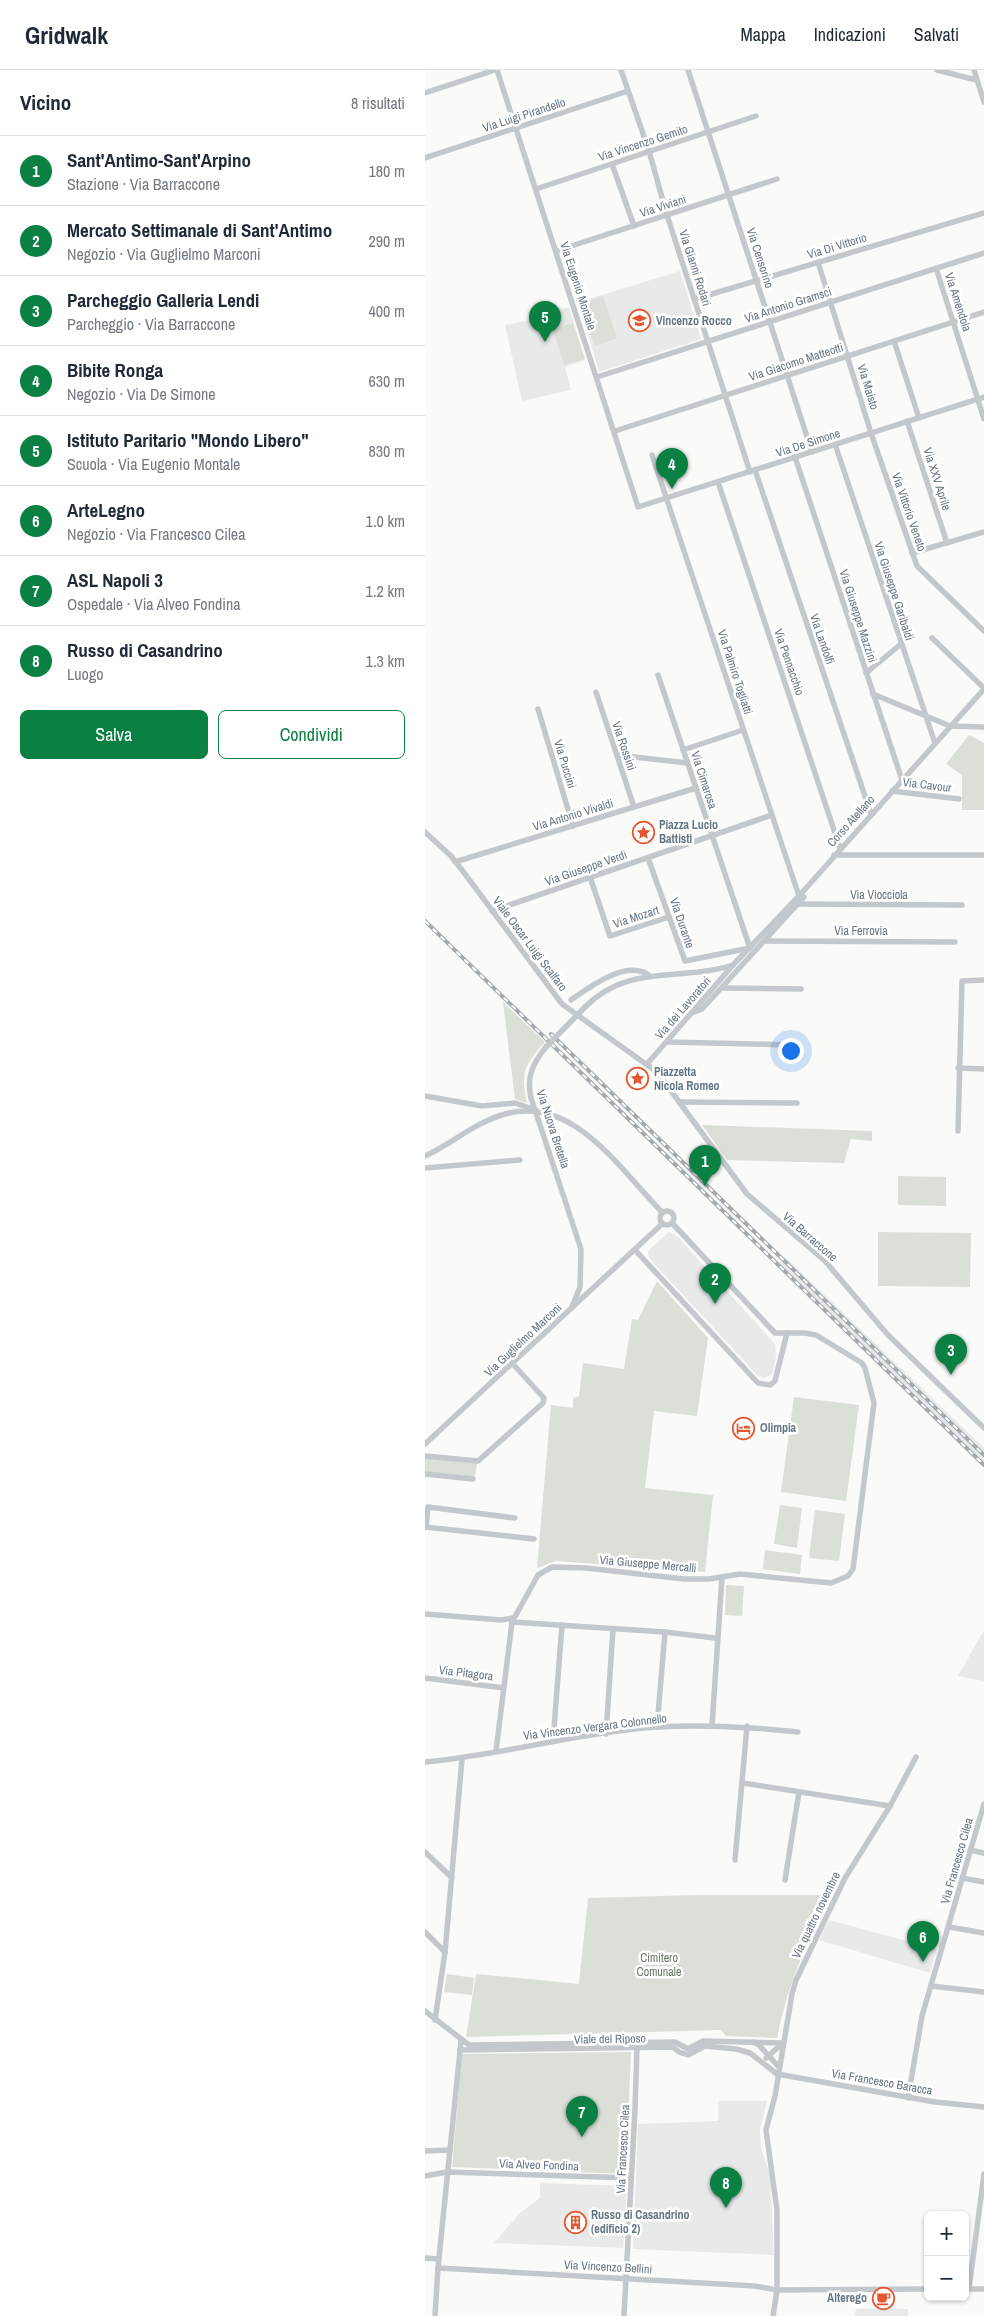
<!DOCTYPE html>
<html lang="it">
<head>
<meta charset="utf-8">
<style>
	body { margin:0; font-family:"Archivo Narrow",sans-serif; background:#f2f2f3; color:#1f2937 }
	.controls { position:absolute; right:15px; bottom:15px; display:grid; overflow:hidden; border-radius:8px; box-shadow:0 1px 4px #0004 }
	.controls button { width:45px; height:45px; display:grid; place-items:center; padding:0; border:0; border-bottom:1px solid #e0e1e3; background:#fff; color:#1f2937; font:25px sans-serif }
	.you { position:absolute; left:365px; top:980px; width:18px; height:18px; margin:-12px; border:4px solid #fff; border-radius:50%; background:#1a73e8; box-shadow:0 0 0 8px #1a73e833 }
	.badge { display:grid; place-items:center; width:32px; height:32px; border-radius:50%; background:#0b8043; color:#fff; font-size:16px; font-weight:700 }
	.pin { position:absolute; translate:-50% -41px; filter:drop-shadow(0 1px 2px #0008) }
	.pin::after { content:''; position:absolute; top:26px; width:18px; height:15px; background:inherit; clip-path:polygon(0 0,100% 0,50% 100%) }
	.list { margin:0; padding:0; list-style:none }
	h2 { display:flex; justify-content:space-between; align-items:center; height:65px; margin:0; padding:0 20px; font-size:21px }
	h2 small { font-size:16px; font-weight:400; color:#747a83 }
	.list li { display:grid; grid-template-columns:32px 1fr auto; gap:15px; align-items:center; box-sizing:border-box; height:70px; padding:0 20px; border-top:1px solid #e0e1e3 }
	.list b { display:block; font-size:19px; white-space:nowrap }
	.list p { margin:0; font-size:16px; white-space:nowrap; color:#747a83 }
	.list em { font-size:16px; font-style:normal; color:#747a83 }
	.actions { display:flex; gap:10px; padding:15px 20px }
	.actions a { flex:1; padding:11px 0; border:1px solid #0b8043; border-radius:8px; text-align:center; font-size:18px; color:#0b8043 }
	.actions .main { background:#0b8043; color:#fff }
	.map { position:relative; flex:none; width:559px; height:2246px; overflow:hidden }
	header { display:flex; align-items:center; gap:30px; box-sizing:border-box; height:70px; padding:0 25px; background:#fff; border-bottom:1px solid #e0e1e3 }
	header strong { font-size:24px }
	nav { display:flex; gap:28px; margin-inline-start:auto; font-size:18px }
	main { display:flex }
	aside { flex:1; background:#fff }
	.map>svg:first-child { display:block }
	.built { fill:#e8e9e9 }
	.green { fill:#dadfd7 }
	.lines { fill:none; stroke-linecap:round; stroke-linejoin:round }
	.minor { stroke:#c3c8cc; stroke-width:5.5 }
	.rail-casing { stroke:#a2aab0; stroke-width:4 }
	.rail { stroke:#fff; stroke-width:2; stroke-dasharray:5.5; stroke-linecap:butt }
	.minor-bridge { stroke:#c3c8cc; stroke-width:5.5 }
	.labels { text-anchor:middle; stroke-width:5; stroke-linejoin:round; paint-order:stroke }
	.street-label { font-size:12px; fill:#657683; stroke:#fff }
	.poi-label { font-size:12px; font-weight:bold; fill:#657683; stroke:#fff; text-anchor:start }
	.park-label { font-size:12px; fill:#687a64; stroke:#fff }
</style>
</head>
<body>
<header>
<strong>Gridwalk</strong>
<nav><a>Mappa</a><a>Indicazioni</a><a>Salvati</a></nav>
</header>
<main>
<aside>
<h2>Vicino<small>8 risultati</small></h2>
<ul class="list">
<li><span class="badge">1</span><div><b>Sant'Antimo-Sant'Arpino</b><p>Stazione · Via Barraccone</p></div><em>180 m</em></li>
<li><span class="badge">2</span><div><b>Mercato Settimanale di Sant'Antimo</b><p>Negozio · Via Guglielmo Marconi</p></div><em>290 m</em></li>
<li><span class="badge">3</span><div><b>Parcheggio Galleria Lendi</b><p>Parcheggio · Via Barraccone</p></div><em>400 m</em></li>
<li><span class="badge">4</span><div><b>Bibite Ronga</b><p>Negozio · Via De Simone</p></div><em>630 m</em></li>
<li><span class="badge">5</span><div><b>Istituto Paritario &quot;Mondo Libero&quot;</b><p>Scuola · Via Eugenio Montale</p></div><em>830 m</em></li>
<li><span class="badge">6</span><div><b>ArteLegno</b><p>Negozio · Via Francesco Cilea</p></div><em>1.0 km</em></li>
<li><span class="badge">7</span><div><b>ASL Napoli 3</b><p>Ospedale · Via Alveo Fondina</p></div><em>1.2 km</em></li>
<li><span class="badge">8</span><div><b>Russo di Casandrino</b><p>Luogo</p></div><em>1.3 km</em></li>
</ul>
<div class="actions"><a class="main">Salva</a><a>Condividi</a></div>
</aside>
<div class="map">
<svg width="559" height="2246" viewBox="0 0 559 2246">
	<rect width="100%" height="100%" fill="#fafaf8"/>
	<g class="built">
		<path d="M255,201L276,269L174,302L154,232Z"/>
		<path d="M144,237L160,290L140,297L146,320L97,331L80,255L125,246L124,242Z"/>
		<path d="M244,1162L253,1167L350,1274L351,1287L347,1304L340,1308L333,1306L224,1188L223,1181Z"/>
		<path d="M360,1187L559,1378V1397L351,1196Z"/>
		<path d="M559,1561V1611L533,1606L556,1565Z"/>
		<path d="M404,1850L512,1879L505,1903L394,1870Z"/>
		<path d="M293,2031H342L335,2059L336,2078L345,2104L349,2185L208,2179L213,2054L293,2051Z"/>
		<path d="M115,2113L202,2116L198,2178L69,2173L95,2143L115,2128Z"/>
		<path d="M431,2239H483V2246H430Z"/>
	</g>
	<g class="green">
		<path d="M178,226L192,268L170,276L155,234Z"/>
		<path d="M148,253L160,289L139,295L128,259Z"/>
		<path d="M544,665L559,673V740H537V705L521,694Z"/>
		<path d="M78,932L120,972C100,994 95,1002 102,1033L90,1029Z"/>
		<path d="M277,1055L447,1061V1071L426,1069L419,1093L302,1090Z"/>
		<path d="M473,1106L521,1107V1136L473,1135Z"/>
		<path d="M453,1162L546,1163L545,1217L453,1216Z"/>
		<path d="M232,1211L283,1268L272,1346L229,1341L220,1418L288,1425L280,1502L131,1491L112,1498L126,1335L148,1338V1328L154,1326L158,1293L199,1299L207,1249L213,1250Z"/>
		<path d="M369,1327L434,1335L421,1431L356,1422Z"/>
		<path d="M0,1387L52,1393L50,1407L0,1402Z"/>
		<path d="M355,1435L377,1438L372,1478L349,1474Z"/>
		<path d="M390,1440L420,1444L414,1491L384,1488Z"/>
		<path d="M340,1480L377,1485L375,1504L338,1499Z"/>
		<path d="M301,1515L319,1516L317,1546L300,1545Z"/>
		<path d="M274,1825H406C381,1874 363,1913 352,1968L301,1966L296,1960L41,1967L51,1904L154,1914L163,1828Z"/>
		<path d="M22,1904L49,1908L47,1925L19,1922Z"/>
		<path d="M206,1982L201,2104L27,2097L37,1984Z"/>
	</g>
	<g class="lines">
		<g class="minor">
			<path d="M72,0L213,437L559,327"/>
			<path d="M196,0L224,81L242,145L325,402"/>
			<path d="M263,0L387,382"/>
			<path d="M512,0L551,10"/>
			<path d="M549,0L559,32"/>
			<path d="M0,23L70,0"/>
			<path d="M0,88L203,21"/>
			<path d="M187,94L209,156"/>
			<path d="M111,119L331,46"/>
			<path d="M131,181L352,109"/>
			<path d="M393,192L446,363L492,496L559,561"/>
			<path d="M511,198L559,349"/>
			<path d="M270,229L559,143"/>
			<path d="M469,271L494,348"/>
			<path d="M172,307L559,183"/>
			<path d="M482,351L522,473"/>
			<path d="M190,361L559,242"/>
			<path d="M410,374L510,673"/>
			<path d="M227,385L374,826L379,827L277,939L267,943"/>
			<path d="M370,387L477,710"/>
			<path d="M330,400L446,744"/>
			<path d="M293,412L415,778"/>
			<path d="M487,483L559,462"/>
			<path d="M507,568L559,618"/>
			<path d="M441,603L476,574"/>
			<path d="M171,622L209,737"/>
			<path d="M448,624L525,656L559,657"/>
			<path d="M113,639L148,756"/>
			<path d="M258,680L318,660"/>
			<path d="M192,685L262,693"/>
			<path d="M467,721L534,729"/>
			<path d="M0,762L26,786L40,804L137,934L232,1002L322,1124L400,1191L463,1265L559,1358"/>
			<path d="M409,785H559"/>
			<path d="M223,788L260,891L325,878L233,605"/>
			<path d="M30,792L271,718"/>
			<path d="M165,807L185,866L244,847"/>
			<path d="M372,834L537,835"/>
			<path d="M67,841L347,745"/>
			<path d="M341,871L530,872"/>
			<path d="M297,918L376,919"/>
			<path d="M146,930C164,917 203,888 225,906"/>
			<path d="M160,937C204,893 254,912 308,895"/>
			<path d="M242,972L373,975"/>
			<path d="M222,994L308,895L374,826L559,619"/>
			<path d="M533,998L559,999"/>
			<path d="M0,1026L57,1036L90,1033L111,1040"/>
			<path d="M106,1028C101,1007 108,993 121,977"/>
			<path d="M254,1032L372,1033"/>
			<path d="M113,1049L156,1179L155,1217L147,1237"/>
			<path d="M533,1061L537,911L559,910"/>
			<path d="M0,1086C26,1074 50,1053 77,1045C147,1022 195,1100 237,1142"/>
			<path d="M0,1098L95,1090"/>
			<circle cx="242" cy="1148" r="7"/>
			<path d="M210,1180L333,1313L345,1315L350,1311L362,1263"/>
			<path d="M0,1374L237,1154"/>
			<path d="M0,1386L53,1391L118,1333L119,1328L87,1293"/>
			<path d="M0,1404L48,1409"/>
			<path d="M0,1457L109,1469"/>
			<path d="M1,1457L3,1437L90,1448"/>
			<path d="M0,1544L76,1550L88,1548"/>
			<path d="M87,1552L240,1562L290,1568"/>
			<path d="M0,1608L79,1618"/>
			<path d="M287,1656L297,1507"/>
			<path d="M232,1657L240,1562"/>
			<path d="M181,1664L188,1559"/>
			<path d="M128,1671L137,1555"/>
			<path d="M71,1681L87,1552L113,1505L127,1497L161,1498L259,1509H284L315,1504L406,1513L423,1506L428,1499L449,1333L440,1298L437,1293L391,1265L380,1263H350L247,1153"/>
			<path d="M0,1692C78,1685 154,1662 233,1657C280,1654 326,1657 373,1662"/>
			<path d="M318,1713L465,1736"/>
			<path d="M545,1780L559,1783"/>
			<path d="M0,1782L27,1808"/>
			<path d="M310,1790L322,1656"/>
			<path d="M537,1808L559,1812"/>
			<path d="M360,1810L374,1722"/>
			<path d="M524,1857L559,1863"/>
			<path d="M0,1862L20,1882"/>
			<path d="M506,1916L559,1922"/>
			<path d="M0,1941L44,1975L250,1972L263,1979L278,1971L358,1973"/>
			<path d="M10,1950L20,1882L37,1689"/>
			<path d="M328,1972L334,1975L353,1996"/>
			<path d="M35,1980L248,1977L254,1982L263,1985L280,1976L311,1979L325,1983L352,2004L510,2032L559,2037"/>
			<path d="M341,1988L358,1973"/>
			<path d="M483,2028L497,1946L559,1734"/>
			<path d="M0,2081L25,2080"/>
			<path d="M0,2106L22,2102L206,2108"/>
			<path d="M0,2188L13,2189"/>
			<path d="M13,2198L330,2216L352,2220L503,2219"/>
			<path d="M541,2219H559"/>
			<path d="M544,2219L559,2104"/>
			<path d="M10,2246L13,2198L36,1971"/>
			<path d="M199,2246L210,2039L212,1977"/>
			<path d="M348,2246L352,2220V2140L341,2060L350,2026L367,1924L371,1910L420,1808L465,1736L491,1687"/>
		</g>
		<defs>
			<g id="rail">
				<path d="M0,851L559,1395"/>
				<path d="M126,964L559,1385"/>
			</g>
		</defs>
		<use href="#rail" class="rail-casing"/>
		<use href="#rail" class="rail"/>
		<g class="minor-bridge">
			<path d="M121,977L160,937"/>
			<path d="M106,1028L113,1049"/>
		</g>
	</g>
	<defs>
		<symbol id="school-ring" viewBox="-11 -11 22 22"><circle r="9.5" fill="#fff" stroke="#e4572e" stroke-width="1.5"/><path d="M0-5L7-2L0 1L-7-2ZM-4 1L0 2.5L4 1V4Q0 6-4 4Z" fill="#e4572e"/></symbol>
		<symbol id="sight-ring" viewBox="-11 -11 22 22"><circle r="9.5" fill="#fff" stroke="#e4572e" stroke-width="1.5"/><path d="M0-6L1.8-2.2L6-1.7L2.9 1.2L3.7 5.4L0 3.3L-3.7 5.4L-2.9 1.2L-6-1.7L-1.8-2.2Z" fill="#e4572e"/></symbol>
		<symbol id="hotel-ring" viewBox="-11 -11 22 22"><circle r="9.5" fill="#fff" stroke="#e4572e" stroke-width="1.5"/><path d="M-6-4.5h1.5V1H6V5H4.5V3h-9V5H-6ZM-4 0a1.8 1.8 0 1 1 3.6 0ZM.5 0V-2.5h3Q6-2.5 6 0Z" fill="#e4572e"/></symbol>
		<symbol id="building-ring" viewBox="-11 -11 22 22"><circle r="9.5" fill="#fff" stroke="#e4572e" stroke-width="1.5"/><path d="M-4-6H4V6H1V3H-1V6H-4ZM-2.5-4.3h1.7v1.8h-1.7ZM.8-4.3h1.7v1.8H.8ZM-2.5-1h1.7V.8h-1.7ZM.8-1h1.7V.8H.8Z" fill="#e4572e"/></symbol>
		<symbol id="cafe-ring" viewBox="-11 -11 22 22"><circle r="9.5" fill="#fff" stroke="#e4572e" stroke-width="1.5"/><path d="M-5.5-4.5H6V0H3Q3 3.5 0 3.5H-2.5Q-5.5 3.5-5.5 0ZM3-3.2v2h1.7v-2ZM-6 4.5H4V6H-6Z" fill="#e4572e"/></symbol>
	</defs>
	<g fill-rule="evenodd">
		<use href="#school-ring" x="202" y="238" width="25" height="25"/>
		<use href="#sight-ring" x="206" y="750" width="25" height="25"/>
		<use href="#sight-ring" x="200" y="996" width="25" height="25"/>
		<use href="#hotel-ring" x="306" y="1346" width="25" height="25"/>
		<use href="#building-ring" x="138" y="2140" width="25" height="25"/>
		<use href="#cafe-ring" x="446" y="2216" width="25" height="25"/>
	</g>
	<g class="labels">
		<g class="street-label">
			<text transform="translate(99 45) rotate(-18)" y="4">Via Luigi Pirandello</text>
			<text transform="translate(218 73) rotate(-18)" y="4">Via Vincenzo Gemito</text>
			<text transform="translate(238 136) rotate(-18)" y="4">Via Viviani</text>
			<text transform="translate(412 176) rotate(-17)" y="4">Via Di Vittorio</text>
			<text transform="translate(335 188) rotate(72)" y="4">Via Censorino</text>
			<text transform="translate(270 198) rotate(72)" y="4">Via Gianni Rodari</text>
			<text transform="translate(153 216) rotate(72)" y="4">Via Eugenio Montale</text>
			<text transform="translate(533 232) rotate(72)" y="4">Via Amendola</text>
			<text transform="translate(363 235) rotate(-18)" y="4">Via Antonio Gramsci</text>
			<text transform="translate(371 292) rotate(-18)" y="4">Via Giacomo Matteotti</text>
			<text transform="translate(443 317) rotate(73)" y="4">Via Maisto</text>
			<text transform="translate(383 373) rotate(-18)" y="4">Via De Simone</text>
			<text transform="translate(512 409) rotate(72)" y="4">Via XXV Aprile</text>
			<text transform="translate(484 442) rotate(71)" y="4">Via Vittorio Veneto</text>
			<text transform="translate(469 521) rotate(72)" y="4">Via Giuseppe Garibaldi</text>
			<text transform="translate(433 546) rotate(72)" y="4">Via Giuseppe Mazzini</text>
			<text transform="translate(397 569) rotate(71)" y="4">Via Landolfi</text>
			<text transform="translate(364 592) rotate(71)" y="4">Via Pennacchio</text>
			<text transform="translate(310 602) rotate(72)" y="4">Via Palmiro Togliatti</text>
			<text transform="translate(199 676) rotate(71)" y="4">Via Rossini</text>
			<text transform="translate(140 694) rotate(73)" y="4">Via Puccini</text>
			<text transform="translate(279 710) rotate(72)" y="4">Via Cimarosa</text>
			<text transform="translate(502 715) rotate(7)" y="4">Via Cavour</text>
			<text transform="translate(148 745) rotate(-17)" y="4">Via Antonio Vivaldi</text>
			<text transform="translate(426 751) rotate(-48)" y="4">Corso Atellano</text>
			<text transform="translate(161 798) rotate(-19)" y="4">Via Giuseppe Verdi</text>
			<text x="454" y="829">Via Viocciola</text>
			<text transform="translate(211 847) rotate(-18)" y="4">Via Mozart</text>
			<text transform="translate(257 853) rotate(71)" y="4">Via Durante</text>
			<text x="436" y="865">Via Ferrovia</text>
			<text transform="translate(105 874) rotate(53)" y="4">Viale Oscar Luigi Scalfaro</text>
			<text transform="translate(258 938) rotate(-49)" y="4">Via dei Lavoratori</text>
			<text transform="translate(128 1059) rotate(72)" y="4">Via Nuova Bretella</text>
			<text transform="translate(385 1167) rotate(41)" y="4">Via Barraccone</text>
			<text transform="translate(98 1270) rotate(-43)" y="4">Via Guglielmo Marconi</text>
			<text transform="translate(223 1494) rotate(5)" y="4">Via Giuseppe Mercalli</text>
			<text transform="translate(41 1603) rotate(7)" y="4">Via Pitagora</text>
			<text transform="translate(170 1657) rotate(-7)" y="4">Via Vincenzo Vergara Colonnello</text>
			<text transform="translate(532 1791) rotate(-74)" y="4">Via Francesco Cilea</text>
			<text transform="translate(391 1845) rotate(-64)" y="4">Via quattro novembre</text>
			<text transform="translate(185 1969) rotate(-1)" y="4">Viale del Riposo</text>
			<text transform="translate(457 2012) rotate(10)" y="4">Via Francesco Baracca</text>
			<text transform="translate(198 2079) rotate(-87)" y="4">Via Francesco Cilea</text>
			<text transform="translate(114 2095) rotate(2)" y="4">Via Alveo Fondina</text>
			<text transform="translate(183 2197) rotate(3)" y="4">Via Vincenzo Bellini</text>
		</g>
		<g class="poi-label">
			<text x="231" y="255">Vincenzo Rocco</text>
			<text x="234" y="759">Piazza Lucio<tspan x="234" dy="14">Battisti</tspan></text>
			<text x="229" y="1006">Piazzetta<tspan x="229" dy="14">Nicola Romeo</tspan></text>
			<text x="335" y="1362">Olimpia</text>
			<text x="166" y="2149">Russo di Casandrino<tspan x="166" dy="14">(edificio 2)</tspan></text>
			<text x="442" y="2232" text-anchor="end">Alterego</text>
		</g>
		<g class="park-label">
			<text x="234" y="1892">Cimitero<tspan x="234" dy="14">Comunale</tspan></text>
		</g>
	</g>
</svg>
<div class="controls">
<button>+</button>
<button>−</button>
</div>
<div class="you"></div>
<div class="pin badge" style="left:280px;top:1116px">1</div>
<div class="pin badge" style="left:290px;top:1234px">2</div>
<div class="pin badge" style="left:526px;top:1305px">3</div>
<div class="pin badge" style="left:247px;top:419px">4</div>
<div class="pin badge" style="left:120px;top:272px">5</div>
<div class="pin badge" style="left:498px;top:1892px">6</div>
<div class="pin badge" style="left:157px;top:2067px">7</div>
<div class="pin badge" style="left:301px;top:2138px">8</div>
</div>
</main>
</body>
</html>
